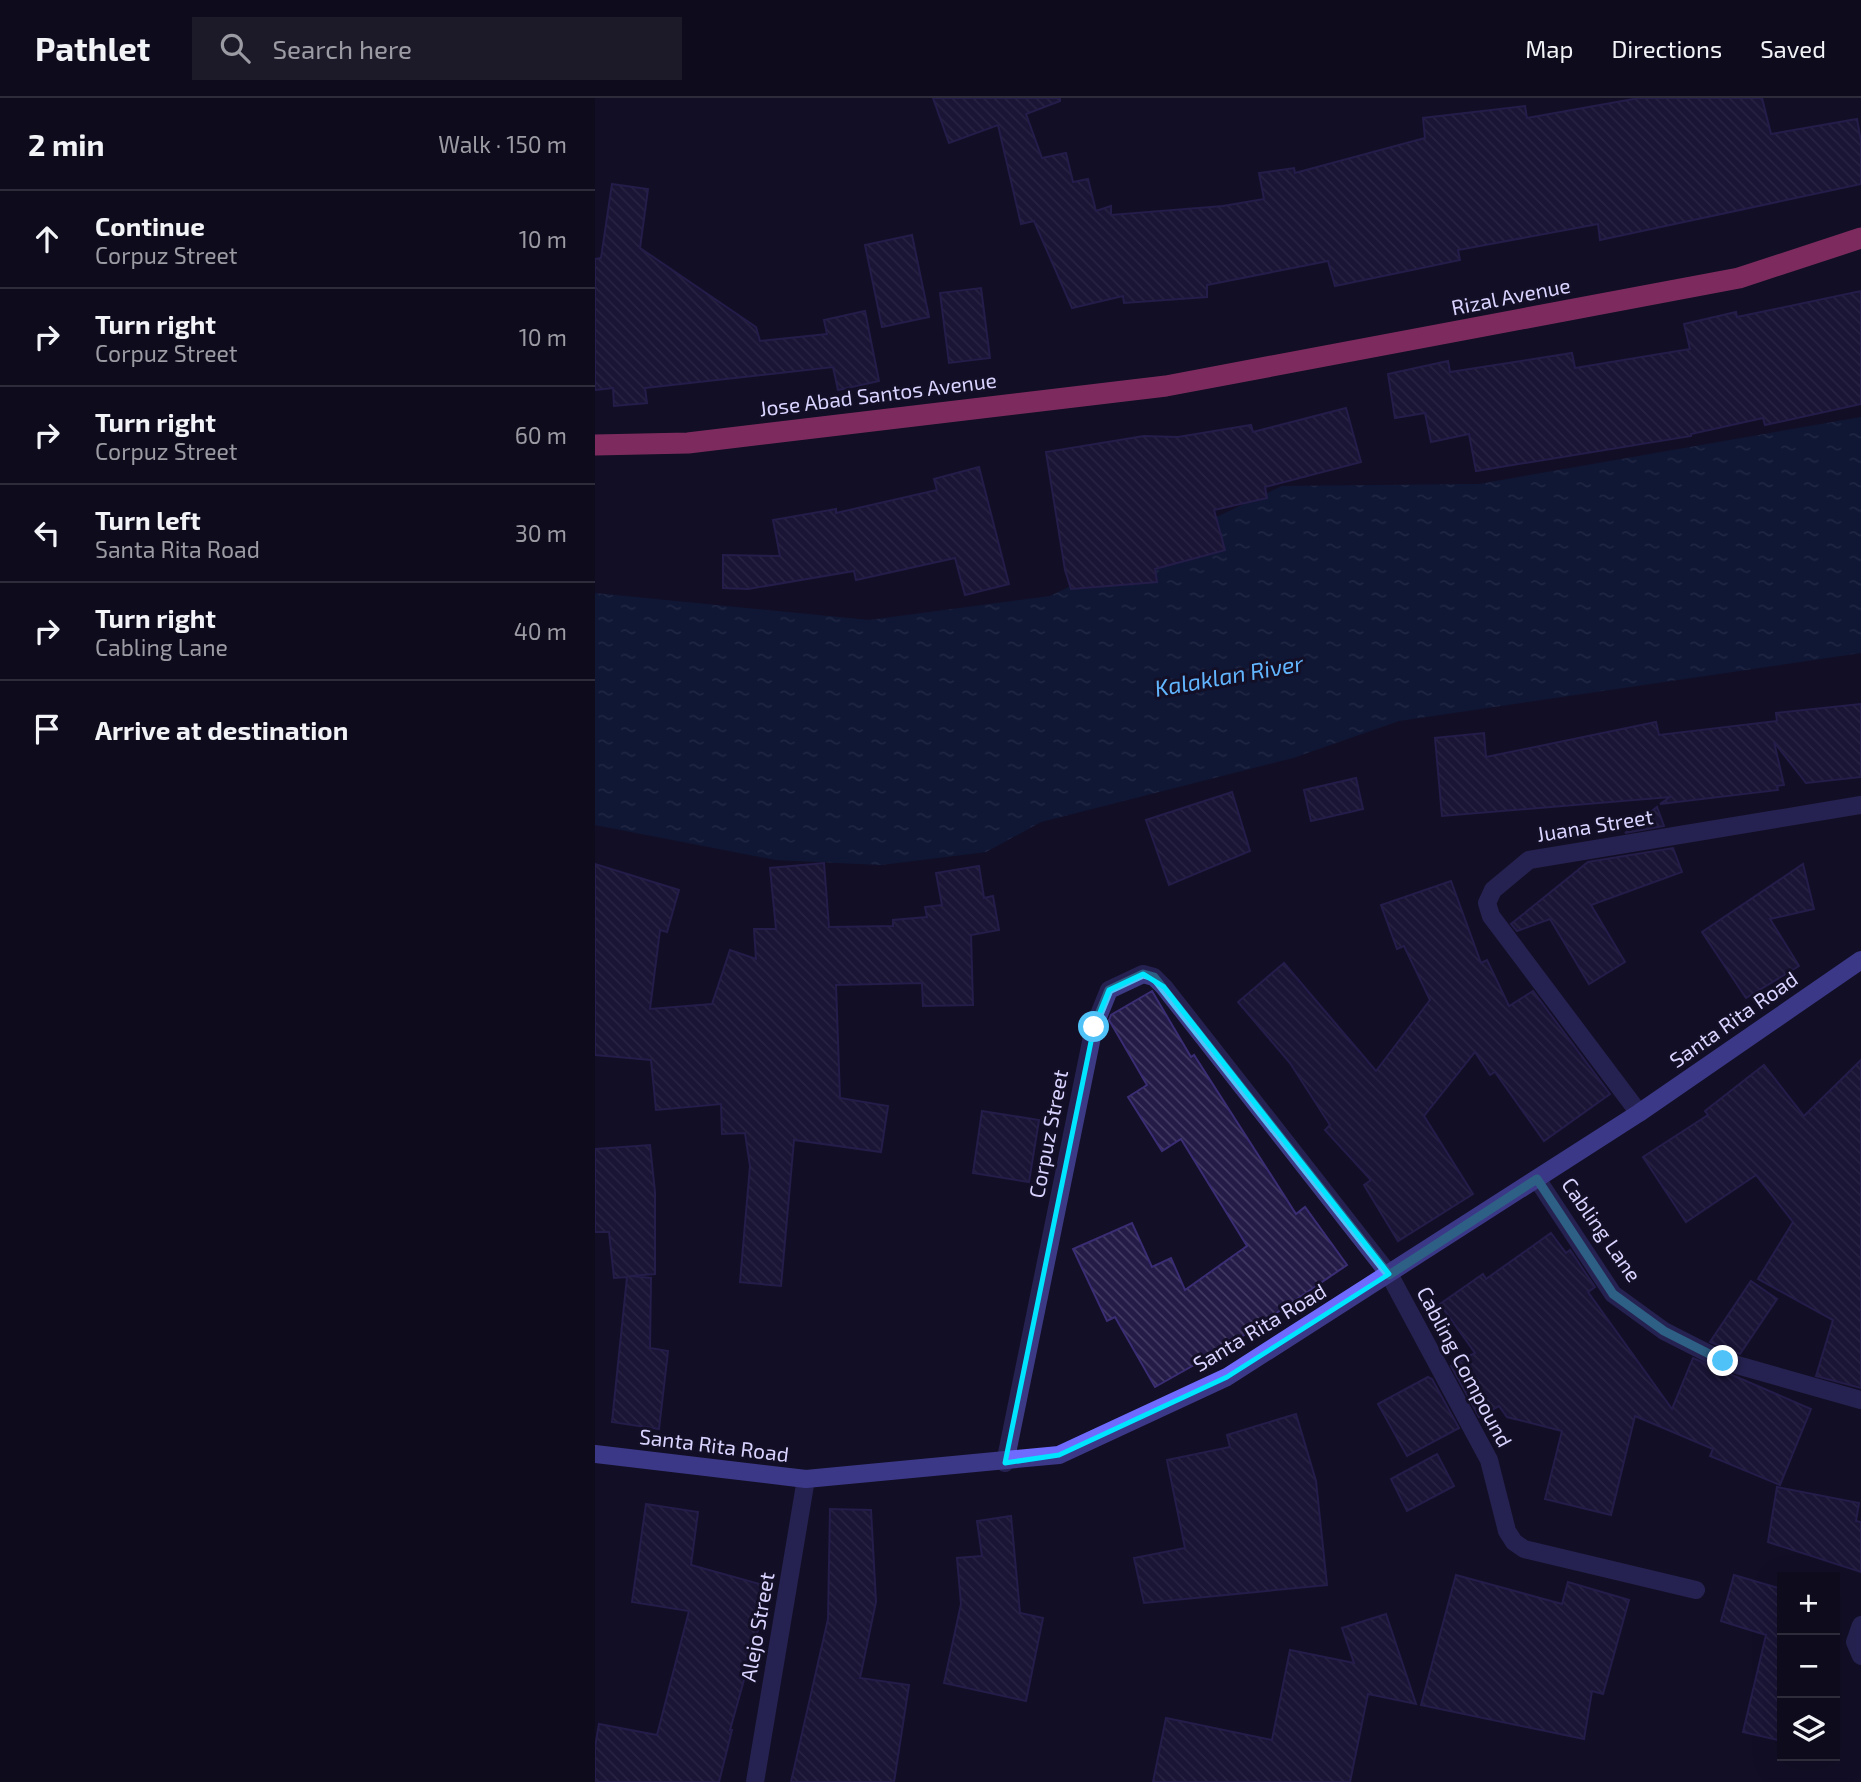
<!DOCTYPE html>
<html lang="en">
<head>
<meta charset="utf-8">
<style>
	body { margin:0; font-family:"Exo 2",sans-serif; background:#1c1929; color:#f1f3f6 }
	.controls { position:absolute; right:21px; bottom:21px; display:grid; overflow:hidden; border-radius:0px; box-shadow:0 7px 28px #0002 }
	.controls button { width:63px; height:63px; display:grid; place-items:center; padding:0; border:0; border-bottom:2px solid #2e2b3b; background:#0e0b1c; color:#f1f3f6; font:35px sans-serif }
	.stop { position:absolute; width:21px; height:21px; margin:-16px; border:5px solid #4fc3f7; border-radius:50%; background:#fff }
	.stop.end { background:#4fc3f7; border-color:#fff; box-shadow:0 2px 7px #0008 }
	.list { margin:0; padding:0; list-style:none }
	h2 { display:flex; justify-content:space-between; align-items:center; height:91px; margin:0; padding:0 28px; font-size:30px }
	h2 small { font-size:23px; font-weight:400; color:#9b9ba3 }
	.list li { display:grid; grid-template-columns:46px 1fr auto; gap:21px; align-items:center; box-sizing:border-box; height:98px; padding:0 28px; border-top:2px solid #2e2b3b }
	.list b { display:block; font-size:26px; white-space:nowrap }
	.list p { margin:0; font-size:23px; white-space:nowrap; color:#9b9ba3 }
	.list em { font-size:23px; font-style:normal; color:#9b9ba3 }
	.icon { flex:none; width:38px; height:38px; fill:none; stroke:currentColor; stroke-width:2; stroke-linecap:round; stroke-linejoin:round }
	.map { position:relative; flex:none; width:1266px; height:1684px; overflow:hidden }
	header { display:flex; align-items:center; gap:42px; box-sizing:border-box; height:98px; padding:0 35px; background:#0e0b1c; border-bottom:2px solid #2e2b3b }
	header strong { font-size:33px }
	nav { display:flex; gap:38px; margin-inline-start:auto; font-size:24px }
	.search { width:490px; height:63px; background:#1c1929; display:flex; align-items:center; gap:18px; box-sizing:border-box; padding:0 24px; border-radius:0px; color:#9b9ba3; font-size:26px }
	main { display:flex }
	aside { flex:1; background:#0e0b1c }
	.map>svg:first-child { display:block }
	.water { fill:url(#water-ripples) }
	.building { fill:url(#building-back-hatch); stroke:#3b2d73; stroke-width:2 }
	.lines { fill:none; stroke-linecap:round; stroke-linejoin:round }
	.street { stroke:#3d3a85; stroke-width:18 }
	.secondary { stroke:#6f6bff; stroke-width:18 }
	.highway { stroke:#ff4fa3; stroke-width:21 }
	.route { stroke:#4fc3f7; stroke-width:9 }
	.marked { fill:none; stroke:#00e5ff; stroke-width:5; stroke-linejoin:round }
	.labels { text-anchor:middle; stroke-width:6; stroke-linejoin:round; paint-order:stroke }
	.street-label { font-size:21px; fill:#d9d4ff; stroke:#130f26 }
	.water-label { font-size:23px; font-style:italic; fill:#62b6ff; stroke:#130f26 }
</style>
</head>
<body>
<header>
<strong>Pathlet</strong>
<div class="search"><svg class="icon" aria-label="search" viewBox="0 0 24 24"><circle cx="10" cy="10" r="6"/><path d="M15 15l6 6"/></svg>Search here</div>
<nav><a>Map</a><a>Directions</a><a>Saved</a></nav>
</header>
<main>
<aside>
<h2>2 min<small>Walk · 150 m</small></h2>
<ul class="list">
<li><svg class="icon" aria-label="ahead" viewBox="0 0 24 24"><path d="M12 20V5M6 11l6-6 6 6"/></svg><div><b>Continue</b><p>Corpuz Street</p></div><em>10 m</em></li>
<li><svg class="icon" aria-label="right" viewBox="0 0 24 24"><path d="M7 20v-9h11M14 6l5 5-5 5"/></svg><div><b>Turn right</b><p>Corpuz Street</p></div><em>10 m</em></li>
<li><svg class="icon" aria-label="right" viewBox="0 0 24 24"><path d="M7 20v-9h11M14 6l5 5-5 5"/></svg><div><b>Turn right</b><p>Corpuz Street</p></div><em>60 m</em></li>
<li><svg class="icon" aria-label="left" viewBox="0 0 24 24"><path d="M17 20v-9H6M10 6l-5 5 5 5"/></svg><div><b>Turn left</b><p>Santa Rita Road</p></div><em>30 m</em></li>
<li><svg class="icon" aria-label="right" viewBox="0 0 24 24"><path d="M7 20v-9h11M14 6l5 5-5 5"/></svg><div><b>Turn right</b><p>Cabling Lane</p></div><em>40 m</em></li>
<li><svg class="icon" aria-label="arrive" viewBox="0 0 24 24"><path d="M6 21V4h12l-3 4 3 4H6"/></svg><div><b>Arrive at destination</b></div></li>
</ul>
</aside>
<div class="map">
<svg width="1266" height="1684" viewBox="0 0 1266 1684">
	<defs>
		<pattern id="water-ripples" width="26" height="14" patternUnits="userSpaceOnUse" patternTransform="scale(1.75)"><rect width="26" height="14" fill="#0c2248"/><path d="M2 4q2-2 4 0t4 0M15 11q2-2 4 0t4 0" fill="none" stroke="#2f4163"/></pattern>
		<pattern id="building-back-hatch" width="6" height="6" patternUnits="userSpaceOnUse" patternTransform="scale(1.75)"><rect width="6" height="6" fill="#241b47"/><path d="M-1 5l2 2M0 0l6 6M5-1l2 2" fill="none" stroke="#433b63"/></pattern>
	</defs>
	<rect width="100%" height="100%" fill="#130f26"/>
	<path class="water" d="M1266,319V555L804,623L698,660L446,724L391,754L286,767L181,762L0,727V495L274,522L455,498L687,388L884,386Z"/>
	<g class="building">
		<path d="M338,0H465V3L431,16L447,60L471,55L478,84L493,81L501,113L516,108V117L628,108L669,101L664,75L699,70L700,75L830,40L828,20L930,8L932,20L1044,0H1167L1176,36L1262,21L1266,43V86L1005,142L1003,126L863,152L865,162L740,188L733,163L612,187V199L529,205L528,198L477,210L439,123L426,126L403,27L354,45Z"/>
		<path d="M17,86L53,91L45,150L161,229L165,243L232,236L229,222L270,213L284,283L243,292L238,269L50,290L52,305L19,308L18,290L0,292V161L6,160Z"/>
		<path d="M317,137L334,219L287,229L270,147Z"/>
		<path d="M386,190L395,260L354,265L345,195Z"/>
		<path d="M1266,193V306L1170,327L1168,320L1096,336V338L881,373L874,336L836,344L830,315L800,320L793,276L853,263L855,274L977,255L980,270L1095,251L1089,226L1141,214L1142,219Z"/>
		<path d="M751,310L766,364L670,389L672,400L619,412L630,452L560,471L562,484L476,491L470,472L451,354L549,338L583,339L656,327L658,334Z"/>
		<path d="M384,369L414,486L370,497L360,460L261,482L259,473L153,491L128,490V457L185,458L178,422L241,411V415L342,392L339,381Z"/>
		<path d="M1266,606V679L1211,685L1179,644L1189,687L1182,688L1183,692L1065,706L1075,699L847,718L840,640L889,635L891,659L1061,624L1064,637L1182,623L1181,615Z"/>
		<path d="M761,680L768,711L716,723L709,692Z"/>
		<path d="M637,694L655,753L574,787L551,722Z"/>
		<path d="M1062,709L1069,728L1030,735Z"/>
		<path d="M1078,750L1087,774L996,807L1030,864L994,886L955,821L922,833L916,826L993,764Z"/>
		<path d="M229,765L234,829L298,828V822L332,819L330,809L347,807L341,775L384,768L389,800L398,798L404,832L376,837L378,907L328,908L327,885L241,887L245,1000L293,1008L286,1054L199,1042L186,1188L145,1184L155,1068L150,1035L127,1036L126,1006L61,1012L56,962L0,957V766L84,792L72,834L65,832L55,911L117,906L135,852L161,861L159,831H181L175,770Z"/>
		<path d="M1208,766L1219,811L1175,821L1204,868L1151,900L1107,834Z"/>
		<path d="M856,783L886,865L892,862L914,908L938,893L1015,996L949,1043L900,974L895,977L880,954L829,1018L878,1096L803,1143L769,1087L776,1082L730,1032L735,1027L695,965L643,904L689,865L781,973L835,902L809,848L802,851L786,807Z"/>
		<path d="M557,893L596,959L599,957L701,1116L710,1109L752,1167L633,1248L560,1289L520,1219L512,1223L478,1151L537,1125L557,1169L576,1160L590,1192L652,1148L586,1041L567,1053L533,999L552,987L514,922L516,917Z"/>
		<path d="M1266,962V1290L1221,1278L1238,1222L1163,1181L1198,1124L1161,1077L1091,1124L1048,1059L1113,1017L1110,1013L1169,967L1209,1018Z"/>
		<path d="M387,1013L444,1022L434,1084L378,1075Z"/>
		<path d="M55,1047L60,1094V1176L34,1178L56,1180L55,1250L73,1253L64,1331L17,1324L32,1179L19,1180L14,1134H0V1051Z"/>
		<path d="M956,1135L971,1155L975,1152L1000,1189L993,1194L1077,1311L1098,1260L1216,1311L1185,1387L1115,1358L1118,1351L1040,1318L1016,1417L950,1401L967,1333L912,1319L904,1308L884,1319L856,1268L880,1255L845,1206L888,1176L891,1181Z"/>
		<path d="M1156,1183L1182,1201L1145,1256L1115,1244Z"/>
		<path d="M833,1279L837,1281L864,1330L812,1358L783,1306Z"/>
		<path d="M701,1316L721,1383L732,1487L549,1505L539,1460L590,1450L572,1362L635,1349L632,1337Z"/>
		<path d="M842,1356L859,1388L812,1413L796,1381Z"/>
		<path d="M1182,1389L1264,1405L1261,1423L1266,1424V1474L1173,1444Z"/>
		<path d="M51,1406L103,1414L96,1467L175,1489L135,1632H137L124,1684H0V1649L4,1626L62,1637L94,1513L37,1504Z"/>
		<path d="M235,1411L276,1412L281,1504L265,1580L314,1587L299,1684H196L233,1521Z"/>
		<path d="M416,1418L425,1515L448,1520L431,1603L349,1585L366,1506L362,1460L387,1458L382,1423Z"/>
		<path d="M861,1477L967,1506L973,1484L1034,1502L1008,1596L997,1593L989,1641L826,1607Z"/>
		<path d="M1139,1477L1187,1491V1643L1148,1634L1171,1537L1126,1523Z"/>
		<path d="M791,1516L821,1606L773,1596L755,1684H558L571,1620L677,1642L695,1552L759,1565L747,1530Z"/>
	</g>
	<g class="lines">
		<g class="street">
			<path d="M1044,1015L896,818L892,805L898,792L934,762L1266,707"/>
			<path d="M942,1081L1018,1196L1069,1233L1128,1263L1266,1302"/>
			<path d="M410,1365L499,929L514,892L548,876L559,879L569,889L794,1176L894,1362L912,1433L919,1444L929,1451L1101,1492"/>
			<path d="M1266,1527L1260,1544L1266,1558"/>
			<path d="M160,1684L211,1381"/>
		</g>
		<path class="secondary" d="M0,1356L211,1381L464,1357L632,1279L1044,1015L1266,862"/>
		<path class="highway" d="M0,347L93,345L571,288L1144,180L1266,140"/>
	</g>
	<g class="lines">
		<path class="route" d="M499,929L514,892L548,876L559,879L794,1177L942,1081L1018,1196L1069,1233L1128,1263"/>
	</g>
	<path d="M0 0H1266V1684H0ZM548,876L569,889L794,1176L632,1279L464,1357L410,1365L499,929L514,892Z" fill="#130f26" fill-opacity=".55" fill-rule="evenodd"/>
	<path class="marked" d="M548,876L569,889L794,1176L632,1279L464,1357L410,1365L499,929L514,892Z"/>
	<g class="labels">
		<g class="street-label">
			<text transform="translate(916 199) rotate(-11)" y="7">Rizal Avenue</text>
			<text transform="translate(283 297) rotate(-7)" y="7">Jose Abad Santos Avenue</text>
			<text transform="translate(1000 728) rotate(-9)" y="7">Juana Street</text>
			<text transform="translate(1139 922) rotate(-35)" y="7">Santa Rita Road</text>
			<text transform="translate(454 1036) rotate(-79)" y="7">Corpuz Street</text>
			<text transform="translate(1006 1132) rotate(55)" y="7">Cabling Lane</text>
			<text transform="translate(665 1230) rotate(-31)" y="7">Santa Rita Road</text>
			<text transform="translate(869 1269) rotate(62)" y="7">Cabling Compound</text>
			<text transform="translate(119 1348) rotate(7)" y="7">Santa Rita Road</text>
			<text transform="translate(163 1529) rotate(-80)" y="7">Alejo Street</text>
		</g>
		<g class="water-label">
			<text transform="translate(634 578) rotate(-10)" y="8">Kalaklan River</text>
		</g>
	</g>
</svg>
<div class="controls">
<button>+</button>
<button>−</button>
<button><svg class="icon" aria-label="layers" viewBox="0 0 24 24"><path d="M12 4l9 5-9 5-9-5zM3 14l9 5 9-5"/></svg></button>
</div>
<div class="stop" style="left:499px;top:929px"></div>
<div class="stop end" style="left:1128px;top:1263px"></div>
</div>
</main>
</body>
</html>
